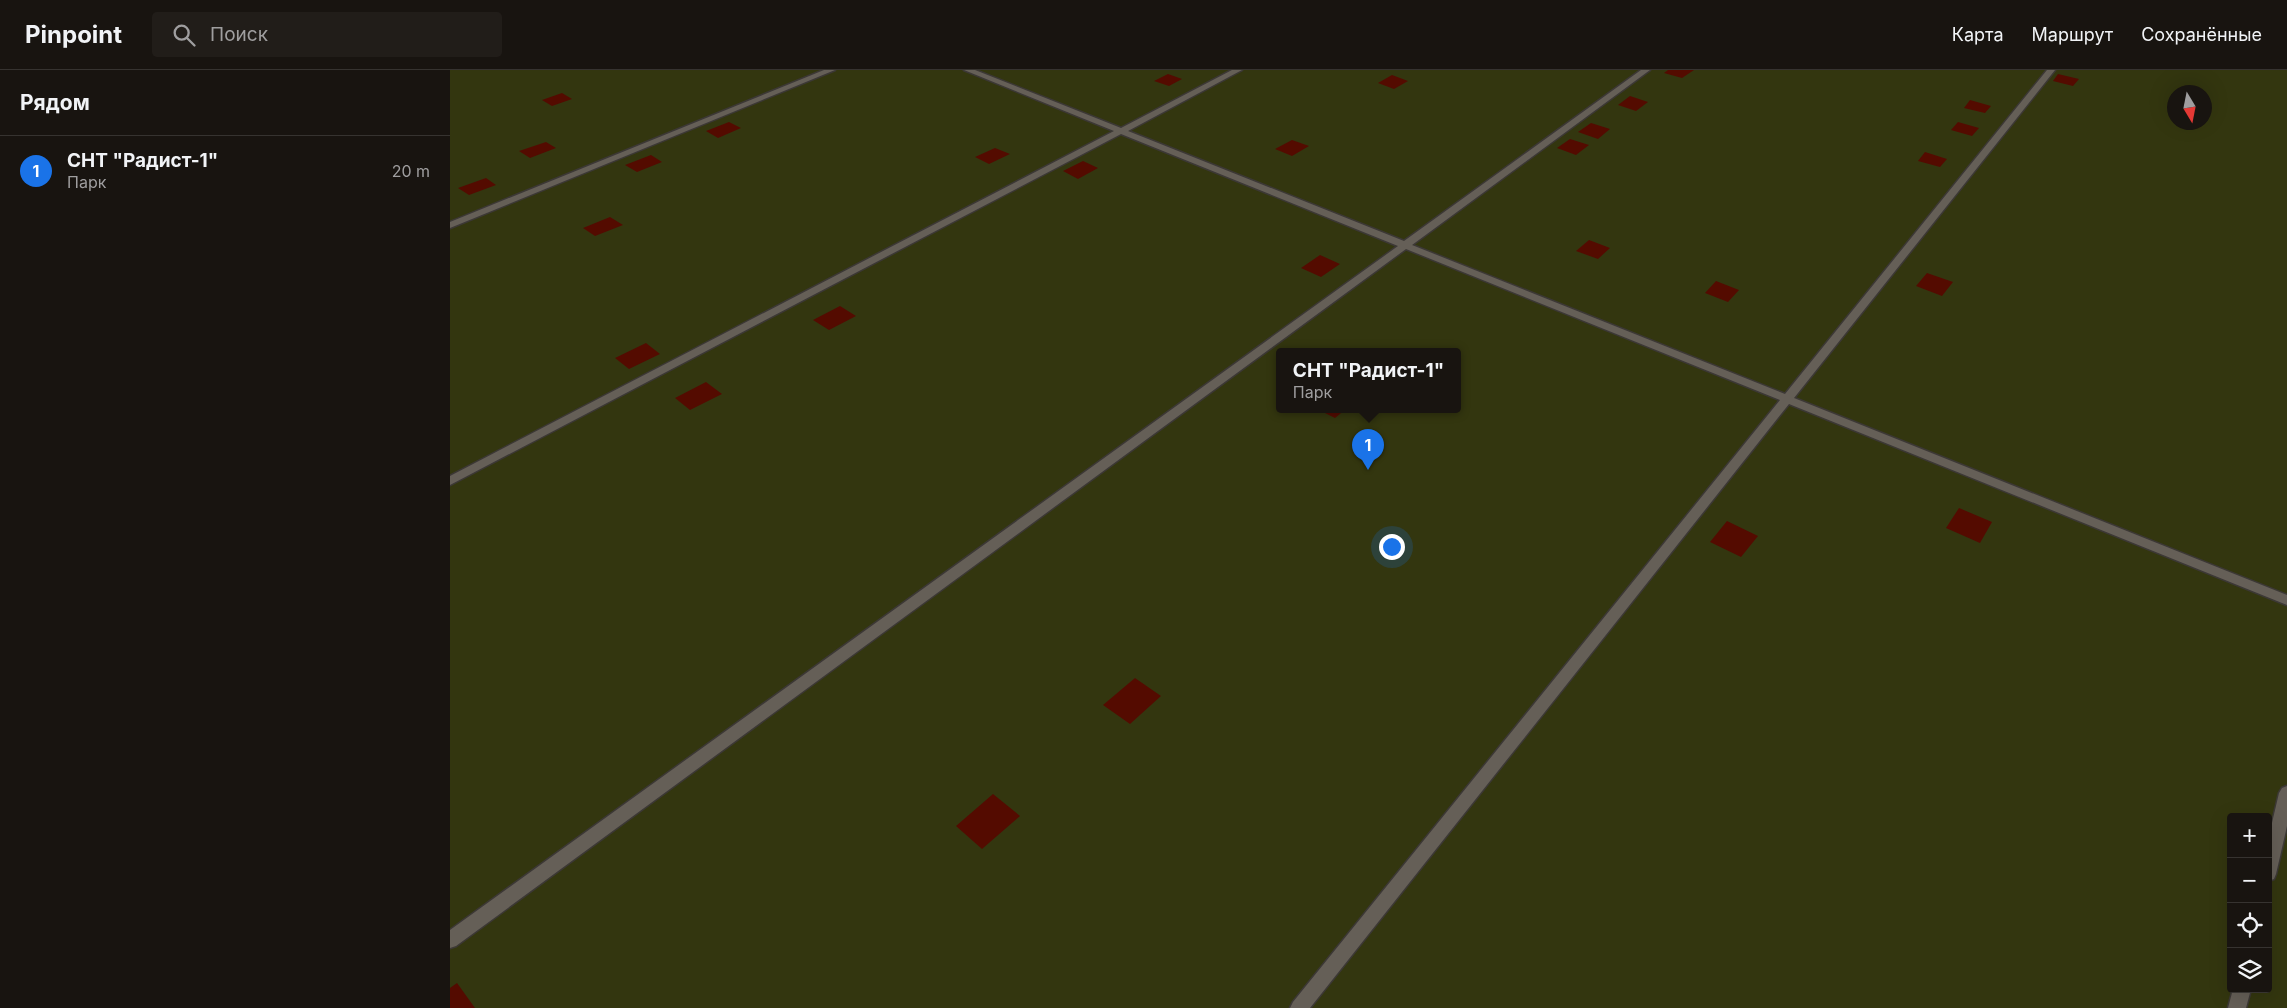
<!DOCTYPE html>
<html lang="ru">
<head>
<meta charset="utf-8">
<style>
	body { margin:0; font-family:Inter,sans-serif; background:#211d19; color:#f1f3f6 }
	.controls { position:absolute; right:15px; bottom:15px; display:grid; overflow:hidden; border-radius:5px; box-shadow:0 5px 20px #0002 }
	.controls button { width:45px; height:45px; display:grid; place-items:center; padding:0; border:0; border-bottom:1px solid #363330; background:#181410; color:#f1f3f6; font:25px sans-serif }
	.compass { position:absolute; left:1717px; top:15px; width:45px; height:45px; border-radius:50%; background:#181410; box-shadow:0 5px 20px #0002; rotate:170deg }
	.you { position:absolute; left:941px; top:476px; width:18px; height:18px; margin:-12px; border:4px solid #fff; border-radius:50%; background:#1a73e8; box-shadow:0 0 0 8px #1a73e833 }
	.badge { display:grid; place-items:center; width:32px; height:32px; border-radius:50%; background:#1a73e8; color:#fff; font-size:16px; font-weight:700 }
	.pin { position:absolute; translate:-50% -41px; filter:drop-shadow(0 1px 2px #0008) }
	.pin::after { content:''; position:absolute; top:26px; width:18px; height:15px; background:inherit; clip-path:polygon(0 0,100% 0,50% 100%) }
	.popup { position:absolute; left:826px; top:278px; width:185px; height:65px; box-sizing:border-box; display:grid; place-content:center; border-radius:5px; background:#181410; filter:drop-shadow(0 1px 4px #0005); font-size:16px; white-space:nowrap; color:#9f9e9f }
	.popup b { font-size:19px; color:#f1f3f6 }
	.popup::after { content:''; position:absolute; left:50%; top:100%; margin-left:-10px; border:10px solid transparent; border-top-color:#181410 }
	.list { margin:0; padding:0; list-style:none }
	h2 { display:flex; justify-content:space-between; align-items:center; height:65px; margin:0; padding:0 20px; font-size:21px }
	h2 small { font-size:16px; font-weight:400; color:#9f9e9f }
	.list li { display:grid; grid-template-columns:32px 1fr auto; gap:15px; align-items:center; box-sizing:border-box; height:70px; padding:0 20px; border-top:1px solid #363330 }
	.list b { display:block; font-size:19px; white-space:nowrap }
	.list p { margin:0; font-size:16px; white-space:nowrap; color:#9f9e9f }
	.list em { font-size:16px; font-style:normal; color:#9f9e9f }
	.icon { flex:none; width:28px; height:28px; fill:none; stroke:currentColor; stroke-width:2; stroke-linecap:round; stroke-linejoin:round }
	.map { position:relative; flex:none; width:1837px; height:938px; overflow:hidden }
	header { display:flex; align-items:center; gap:30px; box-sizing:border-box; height:70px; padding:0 25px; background:#181410; border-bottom:1px solid #363330 }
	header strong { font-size:24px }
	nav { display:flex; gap:28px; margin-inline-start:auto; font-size:18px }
	.search { width:350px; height:45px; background:#211d19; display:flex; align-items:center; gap:12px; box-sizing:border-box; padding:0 18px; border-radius:5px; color:#9f9e9f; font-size:19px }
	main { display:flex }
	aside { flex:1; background:#181410 }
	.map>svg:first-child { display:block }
	.green { fill:#33360f; fill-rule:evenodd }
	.building { fill:#540b00 }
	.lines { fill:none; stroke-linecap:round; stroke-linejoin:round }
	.minor-casing { stroke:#3c3835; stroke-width:3 }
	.minor { fill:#655f57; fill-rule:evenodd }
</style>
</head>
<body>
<header>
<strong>Pinpoint</strong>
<div class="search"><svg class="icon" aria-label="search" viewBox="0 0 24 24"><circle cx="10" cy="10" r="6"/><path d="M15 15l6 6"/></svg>Поиск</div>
<nav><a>Карта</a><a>Маршрут</a><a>Сохранённые</a></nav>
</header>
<main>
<aside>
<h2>Рядом<small></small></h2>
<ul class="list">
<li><span class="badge">1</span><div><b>СНТ &quot;Радист-1&quot;</b><p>Парк</p></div><em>20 m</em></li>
</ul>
</aside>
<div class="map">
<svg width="1837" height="938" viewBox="0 0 1837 938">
	<rect width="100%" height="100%" fill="#201b15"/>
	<path class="green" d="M0,0H1837V938H0ZM1724,22H1754V52H1724ZM829,281H1007V339H829ZM1781,747H1818V919H1781Z"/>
	<g class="building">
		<path d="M1218,0H1244L1232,8L1214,3Z"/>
		<path d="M718,4L732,9L719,16L704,11Z"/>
		<path d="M1608,4L1629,9L1623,16L1603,11Z"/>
		<path d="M942,5L958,11L944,19L928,13Z"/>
		<path d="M112,23L122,29L102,36L92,30Z"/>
		<path d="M1180,26L1198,32L1186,41L1168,35Z"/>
		<path d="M1520,30L1541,36L1535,43L1514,38Z"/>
		<path d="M279,52L291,58L268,68L256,61Z"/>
		<path d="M1508,52L1529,58L1522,66L1501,60Z"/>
		<path d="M1141,53L1160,59L1148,69L1128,62Z"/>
		<path d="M1120,69L1139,75L1126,85L1107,78Z"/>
		<path d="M842,70L859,76L842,86L825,79Z"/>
		<path d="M96,72L106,78L80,88L69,81Z"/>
		<path d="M545,78L560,84L539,94L525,87Z"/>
		<path d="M1475,82L1497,89L1490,97L1468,91Z"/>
		<path d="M201,85L212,92L187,102L175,95Z"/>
		<path d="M633,91L648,98L628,109L613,101Z"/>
		<path d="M36,108L46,115L19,125L8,118Z"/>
		<path d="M160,147L173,155L145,166L133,158Z"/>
		<path d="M1139,170L1160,178L1148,189L1126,181Z"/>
		<path d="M870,185L890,194L871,207L851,198Z"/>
		<path d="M1477,203L1503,212L1492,226L1466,216Z"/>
		<path d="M1266,211L1289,220L1278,232L1255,223Z"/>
		<path d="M390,236L406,246L379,260L363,250Z"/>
		<path d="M196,273L210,284L179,299L165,288Z"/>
		<path d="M256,312L272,324L240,340L225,328Z"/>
		<path d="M867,339H896L885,348Z"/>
		<path d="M1509,438L1542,452L1530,473L1496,458Z"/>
		<path d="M1277,451L1308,466L1291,487L1260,472Z"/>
		<path d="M685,608L711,626L680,654L653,635Z"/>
		<path d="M543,724L570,746L532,779L506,756Z"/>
		<path d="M7,913L25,938H0V918Z"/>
	</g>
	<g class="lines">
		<defs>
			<g id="minor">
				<path d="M374,0H385L0,158V152Z"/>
				<path d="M514,0H525L671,58L782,0H792L678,61L954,171L1191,0H1200L962,175L1335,324L1597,0H1605L1344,328L1837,525V535L1339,334L860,938H840L843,932L1330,330L956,179L6,876L0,878V860L948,176L671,64L0,415V406L664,61Z"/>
				<path d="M1837,716V756L1826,804L1824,809L1818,811V770L1829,723L1832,718Z"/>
				<path d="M1783,919H1801L1796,938H1778Z"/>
			</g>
		</defs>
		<use href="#minor" class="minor-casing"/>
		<use href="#minor" class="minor"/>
	</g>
</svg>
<div class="controls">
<button>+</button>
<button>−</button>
<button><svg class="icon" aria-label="locate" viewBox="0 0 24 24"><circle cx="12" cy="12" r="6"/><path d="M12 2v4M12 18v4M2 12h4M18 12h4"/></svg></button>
<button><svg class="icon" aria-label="layers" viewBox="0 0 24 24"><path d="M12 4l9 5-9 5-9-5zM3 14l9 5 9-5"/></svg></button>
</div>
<svg class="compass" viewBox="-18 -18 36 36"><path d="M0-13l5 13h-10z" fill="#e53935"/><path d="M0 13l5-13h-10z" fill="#9f9e9f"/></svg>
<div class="you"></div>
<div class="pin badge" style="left:918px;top:400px">1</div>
<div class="popup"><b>СНТ &quot;Радист-1&quot;</b>Парк</div>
</div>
</main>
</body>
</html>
